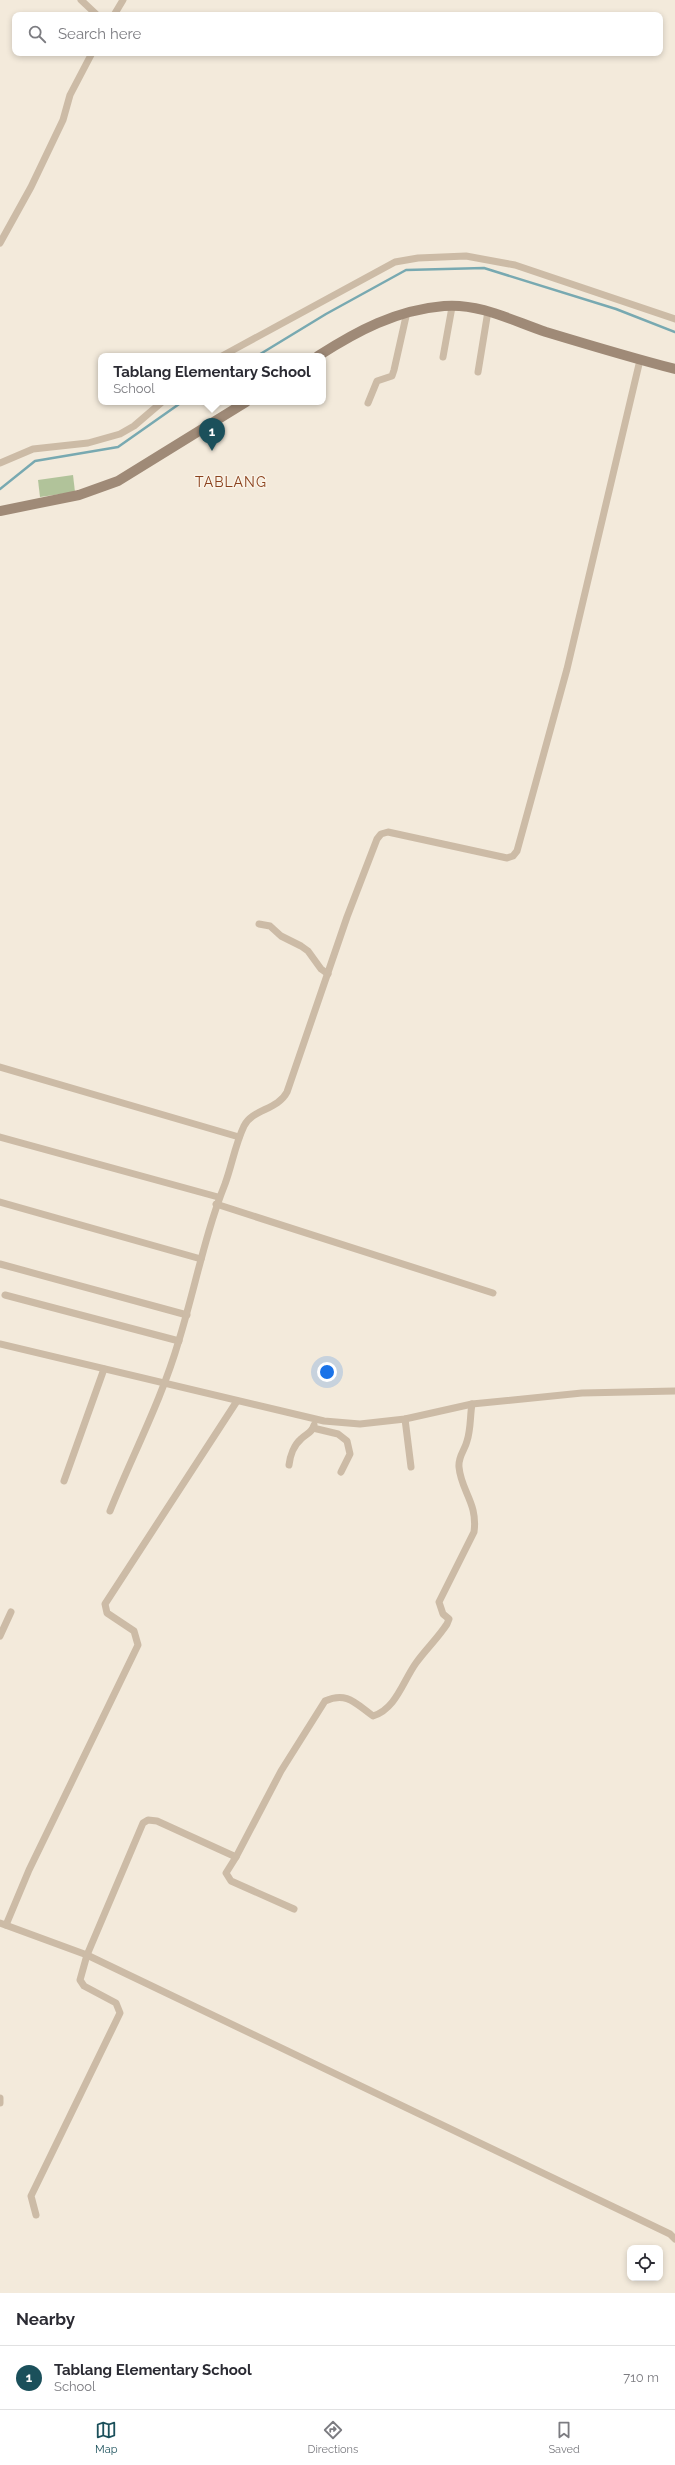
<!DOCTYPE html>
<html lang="en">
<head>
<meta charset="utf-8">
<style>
	body { margin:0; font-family:Raleway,sans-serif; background:#f2f2f3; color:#2b2b33 }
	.controls { position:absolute; right:12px; bottom:12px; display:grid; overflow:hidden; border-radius:8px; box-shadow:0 2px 6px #0003 }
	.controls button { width:36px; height:36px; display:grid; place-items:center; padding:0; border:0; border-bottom:1px solid #e1e1e2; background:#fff; color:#2b2b33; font:20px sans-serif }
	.you { position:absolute; left:327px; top:1372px; width:14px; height:14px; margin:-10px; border:3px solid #fff; border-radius:50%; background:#1a73e8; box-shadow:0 0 0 6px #1a73e833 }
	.badge { display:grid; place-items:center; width:26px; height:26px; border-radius:50%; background:#1b505b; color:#fff; font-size:13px; font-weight:700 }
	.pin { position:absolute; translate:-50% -33px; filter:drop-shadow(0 1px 2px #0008) }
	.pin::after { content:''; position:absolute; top:21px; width:14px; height:12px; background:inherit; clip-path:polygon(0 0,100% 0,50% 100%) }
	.popup { position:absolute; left:98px; top:353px; width:228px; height:52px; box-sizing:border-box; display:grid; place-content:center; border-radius:8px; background:#fff; filter:drop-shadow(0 1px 3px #0005); font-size:13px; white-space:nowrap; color:#7c7c81 }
	.popup b { font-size:15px; color:#2b2b33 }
	.popup::after { content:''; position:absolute; left:50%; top:100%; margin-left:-8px; border:8px solid transparent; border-top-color:#fff }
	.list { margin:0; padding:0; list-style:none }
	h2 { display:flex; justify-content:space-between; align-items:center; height:52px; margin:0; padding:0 16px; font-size:17px }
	h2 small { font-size:13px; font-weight:400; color:#7c7c81 }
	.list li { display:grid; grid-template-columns:26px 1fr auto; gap:12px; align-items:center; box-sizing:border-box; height:64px; padding:0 16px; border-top:1px solid #e1e1e2 }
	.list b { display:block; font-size:15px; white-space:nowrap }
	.list p { margin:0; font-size:13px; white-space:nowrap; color:#7c7c81 }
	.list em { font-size:13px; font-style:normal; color:#7c7c81 }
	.icon { flex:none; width:22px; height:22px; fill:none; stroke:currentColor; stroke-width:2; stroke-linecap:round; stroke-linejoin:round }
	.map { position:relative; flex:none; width:675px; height:2293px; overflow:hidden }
	.search { position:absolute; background:#fff; box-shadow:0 2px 6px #0003; left:12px; right:12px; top:12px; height:44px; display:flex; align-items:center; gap:10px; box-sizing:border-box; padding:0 14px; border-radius:8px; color:#7c7c81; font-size:15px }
	.sheet { height:116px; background:#fff }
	nav { display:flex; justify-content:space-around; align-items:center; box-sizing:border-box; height:56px; border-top:1px solid #e1e1e2; background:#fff; font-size:11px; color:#7c7c81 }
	nav a { display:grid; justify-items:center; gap:2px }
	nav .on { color:#1b505b }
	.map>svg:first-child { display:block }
	.green { fill:#b1c39a }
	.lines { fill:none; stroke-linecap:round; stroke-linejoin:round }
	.stream { stroke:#78a9b1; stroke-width:2.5 }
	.street { stroke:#ccbba6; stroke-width:7 }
	.secondary { stroke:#9f8a77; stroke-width:10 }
	.labels { text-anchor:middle; stroke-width:3; stroke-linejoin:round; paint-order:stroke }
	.quarter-label { font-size:14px; letter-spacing:1px; fill:#8a411c; stroke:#faf3e7 }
</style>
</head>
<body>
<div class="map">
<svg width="675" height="2293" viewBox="0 0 675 2293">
	<rect width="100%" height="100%" fill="#f3eadb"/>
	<path class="green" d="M73,475L75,492L40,497L38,480Z"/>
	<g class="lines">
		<g class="stream">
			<path d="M257,356L326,314L406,270L484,268L616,309L675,332"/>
			<path d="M0,489L35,461L118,447L182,402"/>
		</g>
		<g class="street">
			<path d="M81,0L97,15"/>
			<path d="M114,15L123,0"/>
			<path d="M0,243L31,187L63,120L70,95L92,53"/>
			<path d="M222,356L395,262L418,258L466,256L515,265L675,319"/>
			<path d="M443,357L452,307"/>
			<path d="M478,372L488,311"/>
			<path d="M368,403L377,381L392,376L394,370L407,312"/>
			<path d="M0,463L33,449L88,443L120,434L134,426L162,402"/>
			<path d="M259,924L270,926L281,936L301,946L308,951L321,969L328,974"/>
			<path d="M0,1067L239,1137"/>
			<path d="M0,1137L218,1197"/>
			<path d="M0,1202L201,1259"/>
			<path d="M216,1204L493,1293"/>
			<path d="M0,1264L187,1315"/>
			<path d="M5,1295L179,1341"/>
			<path d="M0,1344L324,1421L360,1424L405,1419L472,1404L582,1393L675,1391"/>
			<path d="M405,1419L411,1467"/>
			<path d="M313,1428L338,1434L347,1441L350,1454L341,1472"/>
			<path d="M289,1465C290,1456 294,1445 301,1439C307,1433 312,1433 314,1425"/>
			<path d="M64,1481L104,1369"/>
			<path d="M110,1511C133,1454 162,1399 179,1340C195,1288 205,1234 225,1184C232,1165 235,1145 244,1126C252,1109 278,1110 287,1092L347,917L377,839L381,834L388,832L507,858L513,856L517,851L567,669L640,360"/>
			<path d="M0,1636L11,1612"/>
			<path d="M236,1857L226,1873L231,1881L294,1909"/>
			<path d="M0,1923L87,1955L670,2234L675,2239"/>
			<path d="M6,1925L29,1870L138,1645L134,1631L107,1613L105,1604L237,1401"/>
			<path d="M0,2098V2103"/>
			<path d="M36,2215L31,2196L120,2013L116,2003L84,1986L80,1980L87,1955L143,1823L148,1820L157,1821L236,1857L281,1771L325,1701C347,1691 356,1704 373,1716C396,1709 403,1681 416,1663C426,1649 438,1638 447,1624L449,1619L443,1614L439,1602L474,1532C478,1503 461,1491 459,1467C458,1456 465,1450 467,1441C471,1429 470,1415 472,1404"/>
		</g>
		<g class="secondary">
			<path d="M318,356C357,331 396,310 444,306C480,303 513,321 546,332C589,345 632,358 675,369"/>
			<path d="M0,511L79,495L118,481L246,402"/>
		</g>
	</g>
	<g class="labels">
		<g class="quarter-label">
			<text x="231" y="487">TABLANG</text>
		</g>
	</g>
</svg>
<div class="controls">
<button><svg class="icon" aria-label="locate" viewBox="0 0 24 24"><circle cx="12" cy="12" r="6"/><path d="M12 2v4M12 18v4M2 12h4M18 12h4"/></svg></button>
</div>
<div class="you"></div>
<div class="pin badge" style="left:212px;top:451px">1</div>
<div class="popup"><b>Tablang Elementary School</b>School</div>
<div class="search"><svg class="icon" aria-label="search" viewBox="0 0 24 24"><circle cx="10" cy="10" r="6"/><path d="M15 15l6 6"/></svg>Search here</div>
</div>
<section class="sheet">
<h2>Nearby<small></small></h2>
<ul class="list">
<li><span class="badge">1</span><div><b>Tablang Elementary School</b><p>School</p></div><em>710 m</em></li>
</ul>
</section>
<nav>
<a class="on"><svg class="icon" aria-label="map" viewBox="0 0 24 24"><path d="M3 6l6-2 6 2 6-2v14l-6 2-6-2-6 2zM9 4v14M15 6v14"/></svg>Map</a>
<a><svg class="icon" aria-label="directions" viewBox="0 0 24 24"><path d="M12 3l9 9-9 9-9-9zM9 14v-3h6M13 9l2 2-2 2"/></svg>Directions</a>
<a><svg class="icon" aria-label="saved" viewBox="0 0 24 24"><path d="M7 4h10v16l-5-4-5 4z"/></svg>Saved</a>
</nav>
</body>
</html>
